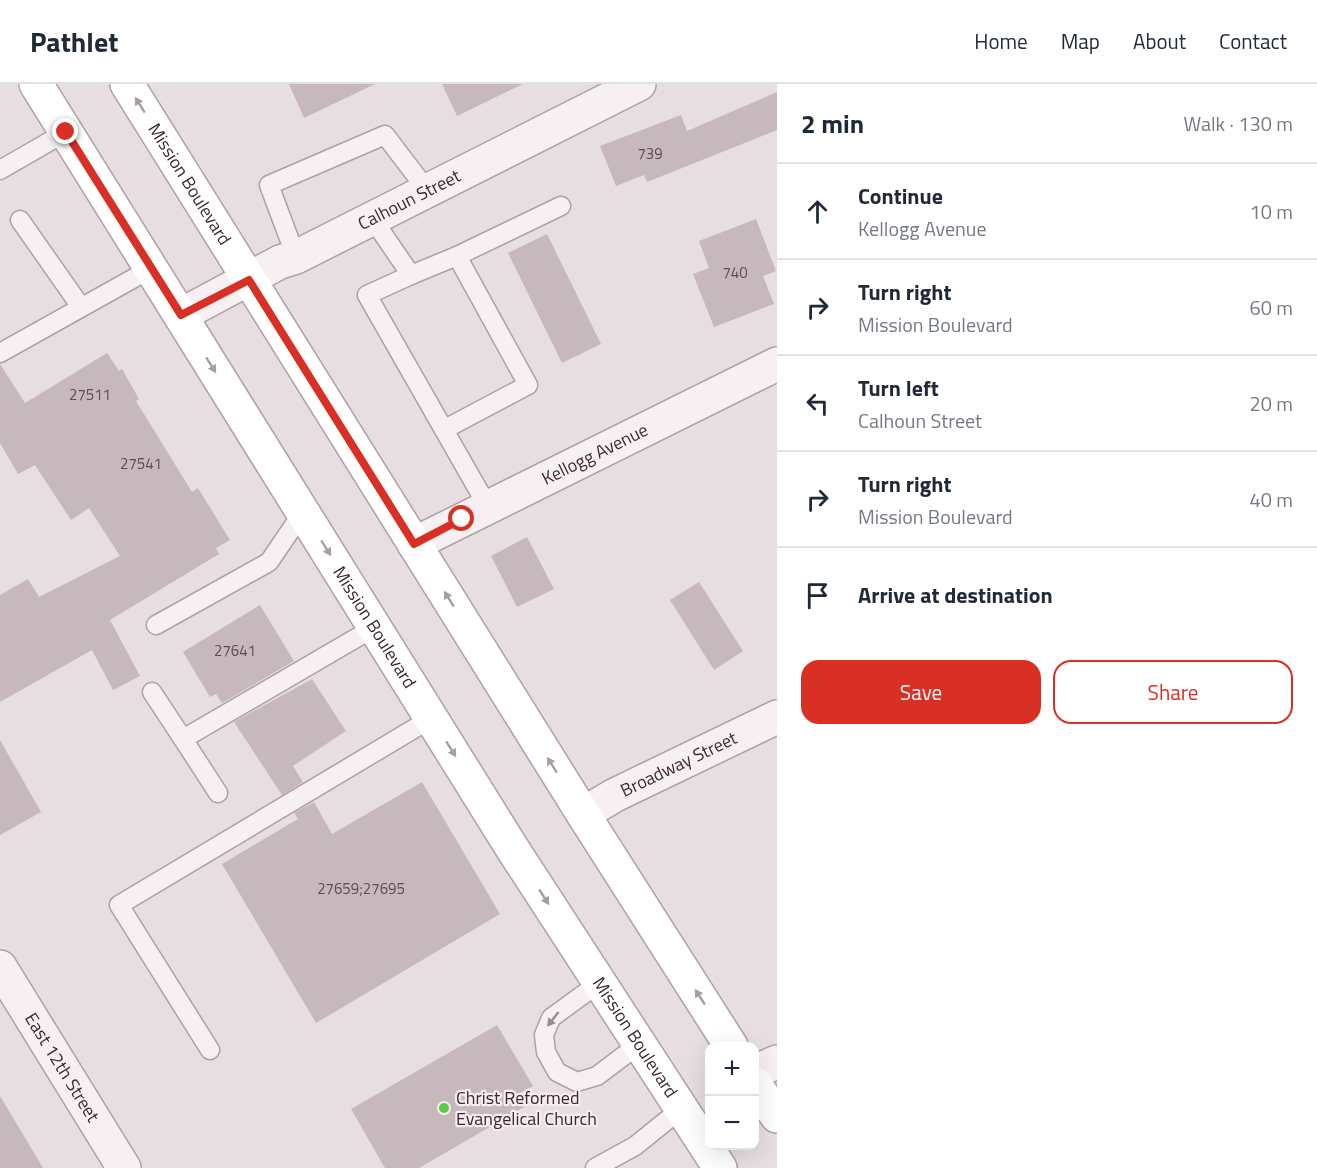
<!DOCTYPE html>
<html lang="en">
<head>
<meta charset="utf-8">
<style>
	body { margin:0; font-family:"Titillium Web",sans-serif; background:#f2f2f3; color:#1f2937 }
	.controls { position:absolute; right:18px; bottom:18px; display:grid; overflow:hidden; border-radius:12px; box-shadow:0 6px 24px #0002 }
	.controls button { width:54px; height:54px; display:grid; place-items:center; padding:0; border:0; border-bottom:2px solid #e0e1e3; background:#fff; color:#1f2937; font:30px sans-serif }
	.stop { position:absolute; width:18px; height:18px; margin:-14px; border:4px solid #d93025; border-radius:50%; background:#fff }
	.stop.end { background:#d93025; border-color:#fff; box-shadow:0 2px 6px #0008 }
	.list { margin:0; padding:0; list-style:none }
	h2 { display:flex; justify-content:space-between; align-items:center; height:78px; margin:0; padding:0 24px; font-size:26px }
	h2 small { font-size:20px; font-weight:400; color:#747a83 }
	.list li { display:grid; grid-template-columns:39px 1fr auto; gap:18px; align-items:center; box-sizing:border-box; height:96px; padding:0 24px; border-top:2px solid #e0e1e3 }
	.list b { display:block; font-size:22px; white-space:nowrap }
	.list p { margin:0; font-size:20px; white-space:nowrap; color:#747a83 }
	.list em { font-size:20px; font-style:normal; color:#747a83 }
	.actions { display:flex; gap:12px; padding:18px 24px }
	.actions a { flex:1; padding:14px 0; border:2px solid #d93025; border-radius:18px; text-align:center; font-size:21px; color:#d93025 }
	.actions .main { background:#d93025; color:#fff }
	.icon { flex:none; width:33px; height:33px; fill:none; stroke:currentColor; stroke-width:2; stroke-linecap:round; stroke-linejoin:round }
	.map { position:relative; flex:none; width:777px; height:1084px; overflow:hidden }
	header { display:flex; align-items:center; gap:36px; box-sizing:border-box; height:84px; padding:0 30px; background:#fff; border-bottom:2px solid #e0e1e3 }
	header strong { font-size:28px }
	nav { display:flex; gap:33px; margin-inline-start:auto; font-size:21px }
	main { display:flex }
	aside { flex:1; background:#fff }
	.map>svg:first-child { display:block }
	.building { fill:#c7b8bd }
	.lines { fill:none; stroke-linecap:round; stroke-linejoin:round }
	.lane-casing { stroke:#aea0a4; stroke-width:21 }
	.street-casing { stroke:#aea0a4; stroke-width:36 }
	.primary-casing { stroke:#b39da6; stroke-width:36 }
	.lane { stroke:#f6f0f2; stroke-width:18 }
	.street { stroke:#f6f0f2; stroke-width:33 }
	.primary { stroke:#fff; stroke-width:33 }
	.oneway { fill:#a89ea1 }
	.oneway2 { fill:#9a8c90 }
	.route { stroke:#d93025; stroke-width:8 }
	.poi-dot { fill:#55ce41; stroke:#f5edf0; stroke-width:2 }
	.labels { text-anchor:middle; stroke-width:4.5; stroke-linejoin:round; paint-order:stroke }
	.number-label { font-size:15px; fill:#604b52 }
	.street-label { font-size:18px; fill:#3e272f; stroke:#f5edf0 }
	.poi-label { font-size:18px; fill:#3e272f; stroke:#f5edf0; text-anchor:start }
</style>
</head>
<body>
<header>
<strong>Pathlet</strong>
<nav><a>Home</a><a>Map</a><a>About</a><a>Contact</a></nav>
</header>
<main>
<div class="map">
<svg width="777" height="1084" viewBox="0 0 777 1084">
	<rect width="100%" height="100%" fill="#e7dee1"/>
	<g class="building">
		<path d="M289,0H375L304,34Z"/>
		<path d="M442,0H523L457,32Z"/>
		<path d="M777,8V46L647,98L644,91L616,102L600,62L681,31L687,47Z"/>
		<path d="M756,135L776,187L763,192L774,220L714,243L693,190L709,184L699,157Z"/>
		<path d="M547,150L601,260L562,279L508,169Z"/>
		<path d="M107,269L119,287L122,285L139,315L136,317L192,408L198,404L230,456L216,464L219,470L110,536L140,592L113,606L92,566L0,618V511L28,495L39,513L120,472L89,424L71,436L35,381L18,390L0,359V280L25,319Z"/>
		<path d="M527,453L554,505L517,523L491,472Z"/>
		<path d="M699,498L743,567L714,586L670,516Z"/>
		<path d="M260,521L294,577L222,619L216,610L210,613L183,568Z"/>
		<path d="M312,595L346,647L293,682L303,698L282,711L234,638Z"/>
		<path d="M0,656L41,728L0,751Z"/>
		<path d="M422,698L500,830L316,939L222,780L298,735L294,729L314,718L332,750Z"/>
		<path d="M497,941L533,1002L517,1011L524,1023L419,1084H385L351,1025Z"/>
		<path d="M0,1012L43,1084H0Z"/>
	</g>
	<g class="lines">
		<defs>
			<g id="lane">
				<path d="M0,86L66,48"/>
				<path d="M372,134L411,191L367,211L488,423"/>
				<path d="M20,136L81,223"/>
				<path d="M457,172L561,122"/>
				<path d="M296,173L269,101L385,51L427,106"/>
				<path d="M411,191L457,172L528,301L445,345"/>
				<path d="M0,269L152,184"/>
				<path d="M156,541L269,478L303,428"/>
				<path d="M152,608L183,655L375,543"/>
				<path d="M183,655L218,709"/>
				<path d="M599,899L551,934L544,951L546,968L557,988L577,998L597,992L638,961"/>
				<path d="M210,966L119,821L432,634"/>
				<path d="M595,1084L635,1062L681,1025"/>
			</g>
			<g id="street">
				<path id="s1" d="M181,231L280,178L296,173L639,0"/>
				<path id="s2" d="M414,460L777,280"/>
				<path id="s3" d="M583,730L615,711L777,633"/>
				<path id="s4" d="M0,883L124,1084"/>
				<path d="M754,988L777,978"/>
			</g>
			<g id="primary">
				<path id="s5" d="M36,0L512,764L720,1084"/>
				<path id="s6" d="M127,0L583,730L731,962"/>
				<path d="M754,999L777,1032"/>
			</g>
		</defs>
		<use href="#lane" class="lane-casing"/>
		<use href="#street" class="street-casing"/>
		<use href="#primary" class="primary-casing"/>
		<use href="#lane" class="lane"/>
		<use href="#street" class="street"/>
		<use href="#primary" class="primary"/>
	</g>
	<defs><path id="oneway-solid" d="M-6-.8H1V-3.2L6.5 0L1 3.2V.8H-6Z" transform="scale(1.5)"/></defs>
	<g class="oneway">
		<use href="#oneway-solid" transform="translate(140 21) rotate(-122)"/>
		<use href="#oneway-solid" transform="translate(211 281) rotate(58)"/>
		<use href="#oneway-solid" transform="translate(326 464) rotate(58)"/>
		<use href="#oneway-solid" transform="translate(449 515) rotate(-122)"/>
		<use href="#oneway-solid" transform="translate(451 665) rotate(58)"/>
		<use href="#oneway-solid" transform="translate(552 681) rotate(-122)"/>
		<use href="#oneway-solid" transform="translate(544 813) rotate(57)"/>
		<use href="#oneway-solid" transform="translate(700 913) rotate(-123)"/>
	</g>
	<use class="oneway2" href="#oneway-solid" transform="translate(553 935) rotate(128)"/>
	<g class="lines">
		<path class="route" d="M66,48L181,231L249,196L414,460L462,435"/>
	</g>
	<circle class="poi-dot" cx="444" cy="1024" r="6"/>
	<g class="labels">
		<g class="number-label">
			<text x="650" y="75">739</text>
			<text x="735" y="194">740</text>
			<text x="90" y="316">27511</text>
			<text x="141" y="385">27541</text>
			<text x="235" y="572">27641</text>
			<text x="361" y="810">27659;27695</text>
		</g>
		<g class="street-label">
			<text dy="6" stroke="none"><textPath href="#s6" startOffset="118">Mission Boulevard</textPath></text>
			<text dy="6" stroke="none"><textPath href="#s1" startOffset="256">Calhoun Street</textPath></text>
			<text dy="6" stroke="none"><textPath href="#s2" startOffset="202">Kellogg Avenue</textPath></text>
			<text dy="6" stroke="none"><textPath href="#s5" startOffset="640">Mission Boulevard</textPath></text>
			<text dy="6" stroke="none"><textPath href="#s3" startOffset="108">Broadway Street</textPath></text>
			<text dy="6" stroke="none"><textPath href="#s5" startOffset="1126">Mission Boulevard</textPath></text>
			<text dy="6" stroke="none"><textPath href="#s4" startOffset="118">East 12th Street</textPath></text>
		</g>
		<g class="poi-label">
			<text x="456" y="1020">Christ Reformed<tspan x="456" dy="21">Evangelical Church</tspan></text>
		</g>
	</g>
</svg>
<div class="controls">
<button>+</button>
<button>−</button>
</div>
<div class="stop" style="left:462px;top:435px"></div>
<div class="stop end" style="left:66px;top:48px"></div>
</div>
<aside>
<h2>2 min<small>Walk · 130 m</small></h2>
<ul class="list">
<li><svg class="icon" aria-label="ahead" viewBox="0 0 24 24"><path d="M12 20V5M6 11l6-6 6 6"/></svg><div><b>Continue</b><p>Kellogg Avenue</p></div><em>10 m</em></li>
<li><svg class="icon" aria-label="right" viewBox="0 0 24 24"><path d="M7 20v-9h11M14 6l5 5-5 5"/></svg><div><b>Turn right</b><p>Mission Boulevard</p></div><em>60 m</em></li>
<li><svg class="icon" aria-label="left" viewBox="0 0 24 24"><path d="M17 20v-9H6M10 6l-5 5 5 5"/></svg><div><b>Turn left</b><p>Calhoun Street</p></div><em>20 m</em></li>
<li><svg class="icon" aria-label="right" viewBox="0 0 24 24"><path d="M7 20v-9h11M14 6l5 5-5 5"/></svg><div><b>Turn right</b><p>Mission Boulevard</p></div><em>40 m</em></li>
<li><svg class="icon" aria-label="arrive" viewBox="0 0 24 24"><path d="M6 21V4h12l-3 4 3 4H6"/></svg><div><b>Arrive at destination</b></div></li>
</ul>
<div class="actions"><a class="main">Save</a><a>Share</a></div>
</aside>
</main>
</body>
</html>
